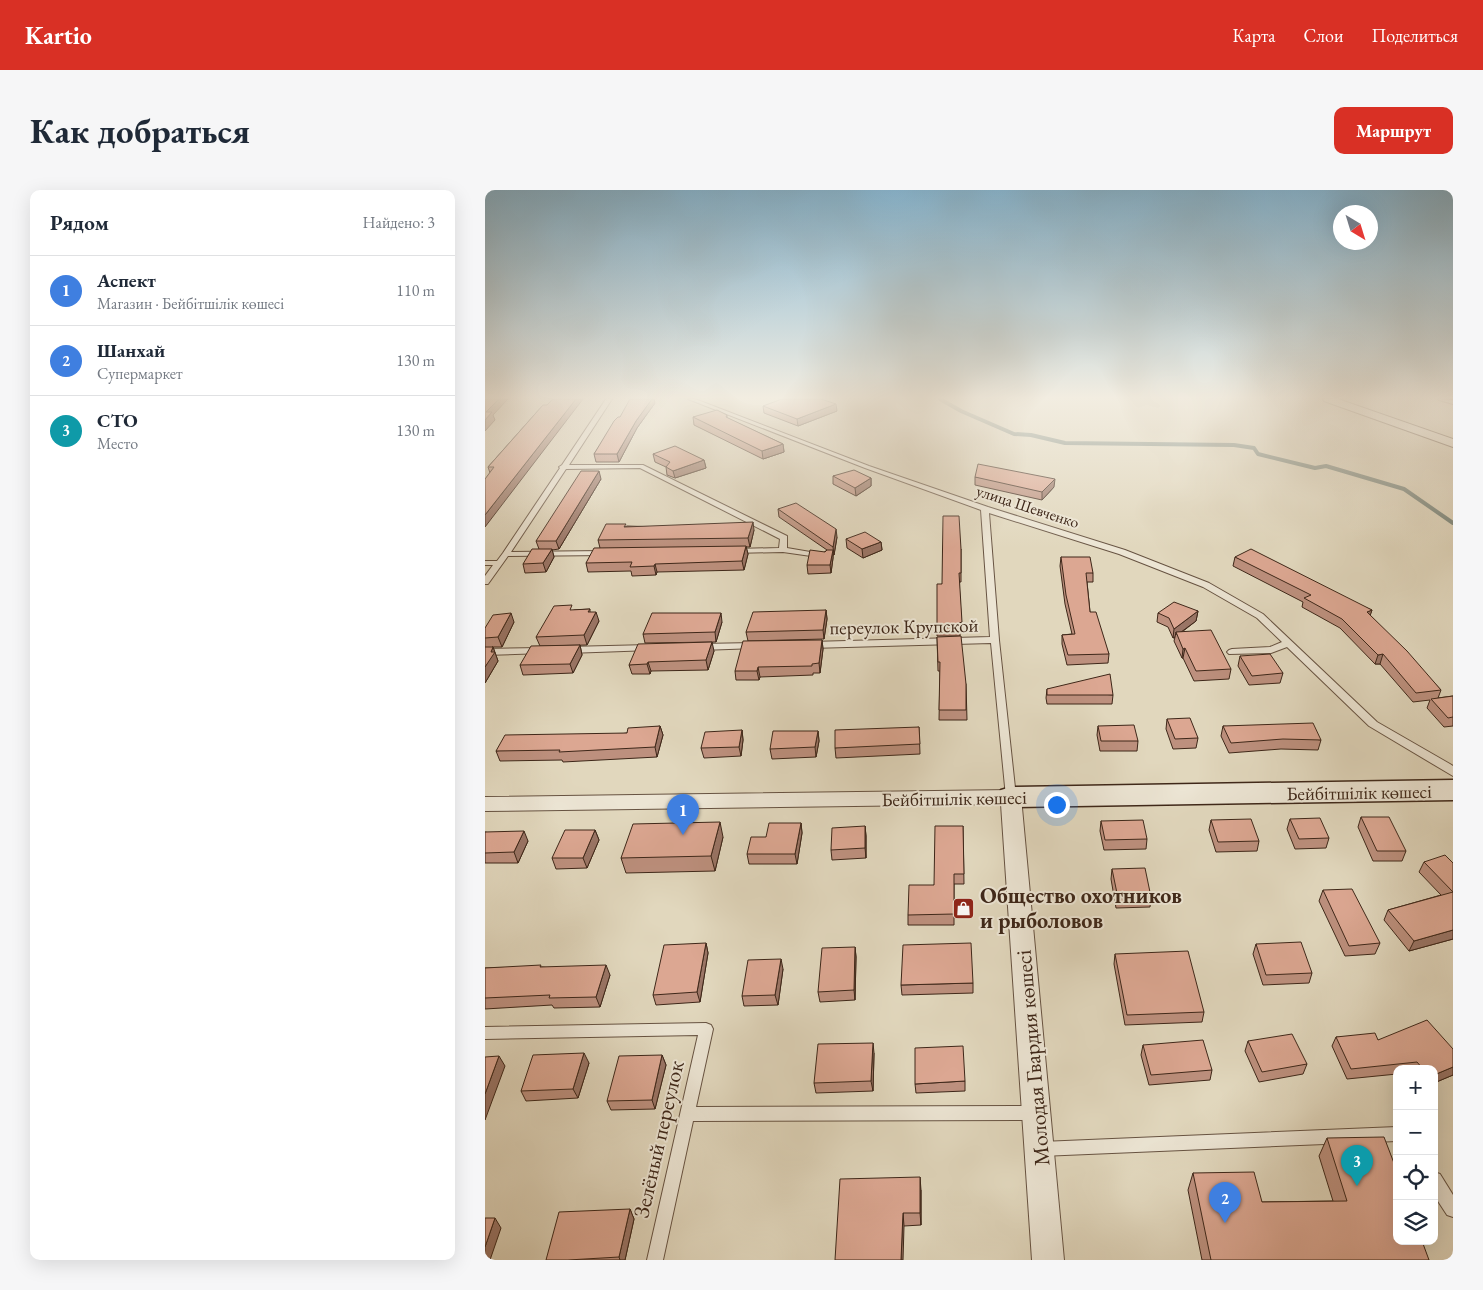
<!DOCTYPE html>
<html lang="ru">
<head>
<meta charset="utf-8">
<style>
	body { margin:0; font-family:"EB Garamond",serif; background:#f6f6f7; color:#1f2937 }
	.controls { position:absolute; right:15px; bottom:15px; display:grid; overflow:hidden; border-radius:10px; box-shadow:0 5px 20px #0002 }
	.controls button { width:45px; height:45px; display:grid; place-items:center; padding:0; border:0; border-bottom:1px solid #e0e1e3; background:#fff; color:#1f2937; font:25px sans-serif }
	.compass { position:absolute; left:848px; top:15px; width:45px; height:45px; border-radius:50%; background:#fff; box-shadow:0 5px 20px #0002; rotate:142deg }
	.you { position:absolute; left:571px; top:614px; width:18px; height:18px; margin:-12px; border:4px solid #fff; border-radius:50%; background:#1a73e8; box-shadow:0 0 0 8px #1a73e833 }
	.badge { display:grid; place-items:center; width:32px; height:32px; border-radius:50%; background:#d93025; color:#fff; font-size:16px; font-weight:700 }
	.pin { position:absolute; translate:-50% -41px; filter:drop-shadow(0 1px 2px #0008) }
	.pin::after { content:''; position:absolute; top:26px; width:18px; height:15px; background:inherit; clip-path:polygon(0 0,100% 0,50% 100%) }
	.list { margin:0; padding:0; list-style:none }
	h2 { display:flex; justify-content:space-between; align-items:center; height:65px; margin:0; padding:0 20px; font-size:21px }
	h2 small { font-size:16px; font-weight:400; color:#747a83 }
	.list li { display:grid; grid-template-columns:32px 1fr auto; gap:15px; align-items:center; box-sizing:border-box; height:70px; padding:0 20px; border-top:1px solid #e0e1e3 }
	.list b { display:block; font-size:19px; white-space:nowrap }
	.list p { margin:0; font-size:16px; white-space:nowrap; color:#747a83 }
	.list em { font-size:16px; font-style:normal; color:#747a83 }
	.icon { flex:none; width:28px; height:28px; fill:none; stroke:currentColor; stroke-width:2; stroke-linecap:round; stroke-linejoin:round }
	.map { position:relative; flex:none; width:968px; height:1070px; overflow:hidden; border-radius:10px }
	header { display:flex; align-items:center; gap:30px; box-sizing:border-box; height:70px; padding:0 25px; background:#d93025; color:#fff }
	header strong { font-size:24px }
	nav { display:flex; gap:28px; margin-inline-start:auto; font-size:18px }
	.intro { display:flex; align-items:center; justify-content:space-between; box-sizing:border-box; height:120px; padding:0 30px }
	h1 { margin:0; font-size:35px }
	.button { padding:12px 22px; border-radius:10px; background:#d93025; color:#fff; font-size:18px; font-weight:700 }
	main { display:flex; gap:30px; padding:0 30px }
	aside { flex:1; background:#fff; border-radius:10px; box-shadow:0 5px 20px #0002 }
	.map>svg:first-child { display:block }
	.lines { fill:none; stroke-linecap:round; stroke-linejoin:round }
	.stream { stroke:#727f75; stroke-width:4 }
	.lane-casing { stroke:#675342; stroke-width:2 }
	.street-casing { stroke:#675342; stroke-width:2 }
	.secondary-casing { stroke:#3e2719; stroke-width:3 }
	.lane { fill:#ece5d4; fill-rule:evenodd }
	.street { fill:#ece5d4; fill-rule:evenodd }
	.secondary { fill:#ece5d4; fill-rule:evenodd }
	.wall { fill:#bd907e; stroke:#3e2719 }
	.shaded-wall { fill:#9a7566; stroke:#3e2719 }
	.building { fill:#dca792; stroke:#3e2719 }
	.labels { text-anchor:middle; stroke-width:4; stroke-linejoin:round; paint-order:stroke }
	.far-street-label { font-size:16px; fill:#3e2719; stroke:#ece5d4 }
	.street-label { font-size:19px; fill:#3e2719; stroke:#ece5d4 }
	.near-poi-label { font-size:22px; font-weight:bold; fill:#3e2719; stroke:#ece5d4; text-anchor:start }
	.near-street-label { font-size:22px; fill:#3e2719; stroke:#ece5d4 }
</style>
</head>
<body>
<header>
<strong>Kartio</strong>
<nav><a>Карта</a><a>Слои</a><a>Поделиться</a></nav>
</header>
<div class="intro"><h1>Как добраться</h1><a class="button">Маршрут</a></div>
<main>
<aside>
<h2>Рядом<small>Найдено: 3</small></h2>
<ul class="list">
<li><span class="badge" style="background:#3f7fe0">1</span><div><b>Аспект</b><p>Магазин · Бейбітшілік көшесі</p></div><em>110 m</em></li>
<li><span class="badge" style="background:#3f7fe0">2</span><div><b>Шанхай</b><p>Супермаркет</p></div><em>130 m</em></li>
<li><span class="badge" style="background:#0f9aa8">3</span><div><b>СТО</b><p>Место</p></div><em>130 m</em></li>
</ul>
</aside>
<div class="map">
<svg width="968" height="1070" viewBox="0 0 968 1070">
	<rect width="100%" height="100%" fill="#e1d7bd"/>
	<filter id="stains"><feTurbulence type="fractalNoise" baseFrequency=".004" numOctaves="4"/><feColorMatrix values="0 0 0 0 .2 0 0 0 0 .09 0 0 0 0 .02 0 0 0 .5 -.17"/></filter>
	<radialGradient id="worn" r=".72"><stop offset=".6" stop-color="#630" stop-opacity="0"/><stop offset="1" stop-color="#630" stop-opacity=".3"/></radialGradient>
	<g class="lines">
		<path class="stream" d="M455,209L476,221L529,244L546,245L580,253L749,255L769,258L773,264L830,278L841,276L919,299L968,333"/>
		<defs>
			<g id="lane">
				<path d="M121,209H127L84,275H158L302,346V358L337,364H340V368L298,362L247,363V359H250L294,358L295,349L155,278L81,279L26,362L120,361L124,363L123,365L23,366L3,394H0V386L8,375H0V371H12L18,363L75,278L74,277L77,275Z"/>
				<path d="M203,209H210L384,276L503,317L640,360L724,393L778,424L892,532L965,574L968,576V586L884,536L802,457L786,463L744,464L742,462L744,460L747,459L785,457L797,452L772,428L718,397L634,364L504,323L514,450L531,607L530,610H522L521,607L506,453L326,458L322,455L326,452L505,447L496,320L380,278Z"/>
				<path d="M953,209L968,210V214L954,210Z"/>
				<path d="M269,453L273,456L272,458L216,460L211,457L216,454Z"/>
				<path d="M164,455L167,456L169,458L167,460L83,463L78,460L83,457Z"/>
				<path d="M56,458L59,459L61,461L59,463L0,465V459Z"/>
				<path d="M221,833L226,835L228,839L211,917L551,916L556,918L558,923L556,928L551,930L208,931L178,1070H162L213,845L0,849V837Z"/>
				<path d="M912,937V951L556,966L551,964L548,959L551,954L556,952Z"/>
				<path d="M949,982L955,984L968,1005V1027L962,1025L949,1005Z"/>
			</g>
			<g id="street">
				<path d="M838,209H853L968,249V257L839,211Z"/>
				<path d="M526,600L533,602L536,607L579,1070H547L516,614L0,621V607Z"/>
			</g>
			<path id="secondary" d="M968,590V610L526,617L516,614L512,607L516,600L526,597Z"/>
		</defs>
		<use href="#lane" class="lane-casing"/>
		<use href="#street" class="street-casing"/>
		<use href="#secondary" class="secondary-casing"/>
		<use href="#lane" class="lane"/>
		<use href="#street" class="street"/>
		<use href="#secondary" class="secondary"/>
	</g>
	<g class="wall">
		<path d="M170,213L152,238L134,272H111L109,264L135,227Z"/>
		<path d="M58,215L5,283L3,277Z"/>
		<path d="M278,216L352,221L313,236L279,223Z"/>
		<path d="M242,225V228L298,254L299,262L278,269L209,235L208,227Z"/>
		<path d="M168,264L219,270L221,278L190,288L182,285L181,277L170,272Z"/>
		<path d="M348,286L386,288V296L371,306L348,294Z"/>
		<path d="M490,287L569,297L557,310L490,295Z"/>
		<path d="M116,289L74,359L67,360L69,367L61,382L40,383L38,374L54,359L51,351Z"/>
		<path d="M293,319L352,347L349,365H348V368L346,383L323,384L322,375L342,360L294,327Z"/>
		<path d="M142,336L269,340L265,357H261L263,364L259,380L172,382L171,385L147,386L146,381L103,382L101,373L115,358L113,350Z"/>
		<path d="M361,349L396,352L397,360L378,368L362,358Z"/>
		<path d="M476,359V392H474L477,442H475V446H452V437L457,394Z"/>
		<path d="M576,367L608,383V392H602L605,422L624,464L623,473L582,475L577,454V445L587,444L580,414L575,376Z"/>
		<path d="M750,367L887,420L885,425L956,500L953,508L968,506V536L959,537L942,518L945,510L928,512L895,474H890L855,438L817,417L818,412L748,376Z"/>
		<path d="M105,419V422L114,431L102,455L55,456L51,447L89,420Z"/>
		<path d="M341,420L342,429L339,449L263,451L261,442Z"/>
		<path d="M713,421L711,431L697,442L746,479L744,489L709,491L698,468H697L689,451L690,447L688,448L683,437L672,432L673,423Z"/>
		<path d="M29,432L17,457H7H8L13,471L0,493V438Z"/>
		<path d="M237,432L231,452L160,453L158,444Z"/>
		<path d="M452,447L481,494L482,530H454L455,481H453Z"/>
		<path d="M337,450L338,459L335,483H328V485L275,487L274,490H251L250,481Z"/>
		<path d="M95,455L97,465L88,483L38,485L35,475Z"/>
		<path d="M229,461L223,480L166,481L165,484H147L144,475Z"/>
		<path d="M755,466L798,483L795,493L764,495L753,476Z"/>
		<path d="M562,499L628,505L627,514H562L561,508Z"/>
		<path d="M682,529L713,548L711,558L688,559L681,539Z"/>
		<path d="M175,536L178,545L172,567L78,572L77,570L15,571L11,561L142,543Z"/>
		<path d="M613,536L653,551L652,561H615L612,545Z"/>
		<path d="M738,536L836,550L833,560L796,559L744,563L736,546Z"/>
		<path d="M434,537L435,564L351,568L350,558Z"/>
		<path d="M257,540L258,550L256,566L219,568L216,558Z"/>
		<path d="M333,541L334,551L331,567L287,569L285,559Z"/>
		<path d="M876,627L921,661L917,671H888L873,637Z"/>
		<path d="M805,629L844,648L841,658L810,659L802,639Z"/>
		<path d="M726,630L774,651L772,661L731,662L724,640Z"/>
		<path d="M616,631L662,649L661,659L619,660L615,641Z"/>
		<path d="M316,633L317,643L312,674H264L262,664L281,647Z"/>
		<path d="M380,636L381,646V668L347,670L346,660Z"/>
		<path d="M478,636L479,694H469V735H423V725L449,695Z"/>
		<path d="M110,640L114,650L102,678L71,679L67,668Z"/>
		<path d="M0,642L43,651L33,673H0Z"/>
		<path d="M238,647L230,681L141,683L136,668Z"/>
		<path d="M939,672L968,673V749L924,761L899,730L903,720L956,705L934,682Z"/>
		<path d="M627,679L666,707L665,717L631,718L626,689Z"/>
		<path d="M838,700L895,753L890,764L860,766L834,711Z"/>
		<path d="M221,753L223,763L215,812L171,815L168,805Z"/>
		<path d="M771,754L827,783L824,793L778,795L768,764Z"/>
		<path d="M370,757L371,767L370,810L335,812L333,802Z"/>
		<path d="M630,764L719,822L717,832L640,835L629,774Z"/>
		<path d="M57,777L125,785L115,817L69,818L67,815L0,819V778Z"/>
		<path d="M298,779L293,815L259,816L257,806Z"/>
		<path d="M488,793V803L417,805L416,795Z"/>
		<path d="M851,847L893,850L968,885L949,893V879H912V884L862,889L847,856Z"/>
		<path d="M763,851L822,874L818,884L774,892L760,861Z"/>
		<path d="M658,855L727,880L725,890L664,895L656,865Z"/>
		<path d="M389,863L388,901L331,903L329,893Z"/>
		<path d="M177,865L181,875L170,919L126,920L122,911Z"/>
		<path d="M104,873L93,908L41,911L36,901Z"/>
		<path d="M480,891V901L431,903L430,894Z"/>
		<path d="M842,948L944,1070H717L703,1000L708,983L777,1012L848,1011L834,966Z"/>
		<path d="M436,1000V1035L419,1036L350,1070Z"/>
		<path d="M145,1019L149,1029L140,1070H61Z"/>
	</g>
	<g class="shaded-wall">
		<path d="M14,209H23L8,225L10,230L0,241L1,222Z"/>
		<path d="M91,209H98L0,337V325Z"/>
		<path d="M167,209H169L170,213L152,238L134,272L132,264L151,231Z"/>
		<path d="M351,214L352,221L313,236L312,229Z"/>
		<path d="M298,254L299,262L278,269L277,261Z"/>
		<path d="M219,270L221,278L190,288L188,281Z"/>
		<path d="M114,281L116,289L74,359L71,351Z"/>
		<path d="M386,288V296L371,306L370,298Z"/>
		<path d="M570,289L569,297L557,310V302Z"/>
		<path d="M268,332L269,340L265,357L263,348Z"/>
		<path d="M351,339L352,347L349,365L348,357Z"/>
		<path d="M396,352L397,360L378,368L377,359Z"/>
		<path d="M261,356L263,364L259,380L257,371Z"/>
		<path d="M67,359L69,367L61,382L58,373Z"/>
		<path d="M348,360V368L346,383L345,375Z"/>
		<path d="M170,374L172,382L171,385L169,376Z"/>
		<path d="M341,420L342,429L339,449L338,440Z"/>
		<path d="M887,420L884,429L882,422Z"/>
		<path d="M713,421L711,431L692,445L691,442L690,447L688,448L689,439Z"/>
		<path d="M111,422L114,431L102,455L99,445Z"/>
		<path d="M26,423L29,432L17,457L13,447Z"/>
		<path d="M236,423L237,432L231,452L230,442Z"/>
		<path d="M337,450L338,459L335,483L334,473Z"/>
		<path d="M227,452L229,461L223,480L221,470Z"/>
		<path d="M95,455L97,465L88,483L85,474Z"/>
		<path d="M8,457L13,471L0,493V477Z"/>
		<path d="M700,458L698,468H697L698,459Z"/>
		<path d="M898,464L895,474H890L893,465Z"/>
		<path d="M163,472L166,481L165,484L162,474Z"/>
		<path d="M273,477L275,487L274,490L272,481Z"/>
		<path d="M175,536L178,545L172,567L170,557Z"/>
		<path d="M257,540L258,550L256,566L254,557Z"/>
		<path d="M333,541L334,551L331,567L330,557Z"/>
		<path d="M235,632L238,647L230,681L226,666Z"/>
		<path d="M316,633L317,643L312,674L310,664Z"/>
		<path d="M380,636L381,646V668L380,658Z"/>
		<path d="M110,640L114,650L102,678L98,668Z"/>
		<path d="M39,641L43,651L33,673L29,662Z"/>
		<path d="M968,740V749L924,761L929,751Z"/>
		<path d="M221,753L223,763L215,812L212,802Z"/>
		<path d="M370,757L371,767L370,810L369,800Z"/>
		<path d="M296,769L298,779L293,815L290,805Z"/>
		<path d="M121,775L125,785L115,817L111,807Z"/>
		<path d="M388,853L389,863L388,901L386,891Z"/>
		<path d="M99,863L104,873L93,908L88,899Z"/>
		<path d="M177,865L181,875L170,919L167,910Z"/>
		<path d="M14,866L20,876L0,930V904Z"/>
		<path d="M968,877V885L949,893V885Z"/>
		<path d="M435,987L436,1000V1035L435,1023Z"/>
		<path d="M145,1019L149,1029L140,1070H135L134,1067Z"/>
		<path d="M418,1023L419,1036L418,1070H416Z"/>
		<path d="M10,1028L16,1038L5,1070H0V1057Z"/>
	</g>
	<g class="building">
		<path d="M0,209H14L1,222H7L0,230Z"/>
		<path d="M68,209H91L0,325V289L9,277H3L58,215H62Z"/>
		<path d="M145,209H167L151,231L132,264H109L129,231L133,227H135Z"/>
		<path d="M297,209H336L351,214L312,229L278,216Z"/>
		<path d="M232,220L242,225L241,227L298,254L277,261L208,227Z"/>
		<path d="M190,256L219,270L188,281L181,277L185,272L168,264Z"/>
		<path d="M493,274L570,289L557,302L490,287Z"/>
		<path d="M369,280L386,288L370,298L348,286Z"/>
		<path d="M96,281H114L71,351H51Z"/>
		<path d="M311,313L351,339L348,357L293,319Z"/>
		<path d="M458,326H474L476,359V383H474L477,432L474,433L475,437H452V394H457Z"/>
		<path d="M268,332L263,348L113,350L121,334H141L139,337Z"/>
		<path d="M380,342L396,352L377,359L361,349Z"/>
		<path d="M261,356L257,371L170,374L169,376L145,377L147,372L101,373L109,358Z"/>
		<path d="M47,359H67L58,373L38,374Z"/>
		<path d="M766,359L887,420L882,422L922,461L956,500L931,503L898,464L893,465L857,429L819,408L826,405L750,367Z"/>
		<path d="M325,360L340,362L342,360H348L345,375H322Z"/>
		<path d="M576,367H605L608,383H601L605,422H611L624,464L583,465L577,445L590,444L581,405Z"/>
		<path d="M689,412L713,421L689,439L684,428L673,423Z"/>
		<path d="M87,415L85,420L105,419L103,422H111L99,445L51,447L69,416Z"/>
		<path d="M341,420L338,440L261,442L268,422Z"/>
		<path d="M26,423L13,447L0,448V438L8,425Z"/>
		<path d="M167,423H236L230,442L158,444Z"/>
		<path d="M726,440L746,479L711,481L700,458L698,459L691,442Z"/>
		<path d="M476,446L481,494V520H454L455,472H453L452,447Z"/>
		<path d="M337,450L334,473L327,474V476L273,477L272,481H250L258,451Z"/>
		<path d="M227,452L221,470L163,472L162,474L144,475L153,454Z"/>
		<path d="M95,455L85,474L35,475L46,456Z"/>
		<path d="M0,457H8L6,462H10L0,477Z"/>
		<path d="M785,464L798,483L767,486L755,466Z"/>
		<path d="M625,484L628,505H562V499Z"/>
		<path d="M968,506V527L963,528L946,509Z"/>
		<path d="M705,528L713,548L690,549L682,529Z"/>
		<path d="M828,533L836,550L798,549L746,553L738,536Z"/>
		<path d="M649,535L653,551H616L613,536Z"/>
		<path d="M175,536L170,557L74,562L75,560L11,561L20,545L142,543L143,538Z"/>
		<path d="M434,537L435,554L350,558V540Z"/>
		<path d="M257,540L254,557L216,558L220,542Z"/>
		<path d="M288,541H333L330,557L285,559Z"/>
		<path d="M876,627H904L921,661H892Z"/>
		<path d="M835,628L844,648L814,649L805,629Z"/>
		<path d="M766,629L774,651L733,652L726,630Z"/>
		<path d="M658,630L662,649L620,650L616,631Z"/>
		<path d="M235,632L226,666L136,668L148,634Z"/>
		<path d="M284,633H316L310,664H262L266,647H281Z"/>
		<path d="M380,636V658L346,660L347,638Z"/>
		<path d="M450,636H478L479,684H469V724L423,725L424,695H449Z"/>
		<path d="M80,640H110L98,668H67Z"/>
		<path d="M39,641L29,662L0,663V642Z"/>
		<path d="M960,665L968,673V740L929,751L903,720L968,702L939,672Z"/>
		<path d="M660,678L666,707L633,708L627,679Z"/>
		<path d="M867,699L895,753L864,756L838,700Z"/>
		<path d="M816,752L827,783L781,785L771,754Z"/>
		<path d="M221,753L212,802L168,805L179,755Z"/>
		<path d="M486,753L488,793L416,795L418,755Z"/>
		<path d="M370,757L369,800L333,802L337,758Z"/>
		<path d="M703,761L719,822L642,825L630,764Z"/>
		<path d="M296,769L290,805L257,806L263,770Z"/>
		<path d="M56,775L55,777L121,775L111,807L64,808L65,805L0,808V778Z"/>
		<path d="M942,830L968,859V877L949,885V879H938L932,872L866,879L851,847L890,843L893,850Z"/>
		<path d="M807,844L822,874L777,882L763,851Z"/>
		<path d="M718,850L727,880L666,885L658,855Z"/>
		<path d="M388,853L386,891L329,893L333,854Z"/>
		<path d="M478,856L480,891L430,894V858Z"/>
		<path d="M99,863L88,899L36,901L48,865Z"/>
		<path d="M177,865L167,910L122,911L134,866Z"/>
		<path d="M14,866L0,904V867Z"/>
		<path d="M899,947L912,981V1051H937L944,1070H726L708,983L769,982L777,1012L862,1011L842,948Z"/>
		<path d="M435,987V1023H418L416,1070H350L355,989Z"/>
		<path d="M145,1019L134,1067L83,1070H61L74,1022Z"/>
		<path d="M0,1028H10L0,1057Z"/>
	</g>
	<linearGradient id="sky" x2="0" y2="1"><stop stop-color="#86b6d2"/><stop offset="0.58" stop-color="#f2ede1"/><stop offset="1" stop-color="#f2ede1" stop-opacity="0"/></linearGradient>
	<rect width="968" height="358" fill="url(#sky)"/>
	<defs>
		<symbol id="shop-square" viewBox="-11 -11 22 22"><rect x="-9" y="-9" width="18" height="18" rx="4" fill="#8f2418" stroke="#ece5d4"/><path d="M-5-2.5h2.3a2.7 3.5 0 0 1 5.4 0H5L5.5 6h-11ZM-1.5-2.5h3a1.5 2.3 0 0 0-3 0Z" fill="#fff"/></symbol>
	</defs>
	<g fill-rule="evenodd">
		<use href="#shop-square" x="466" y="706" width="25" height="25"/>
	</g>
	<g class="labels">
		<g class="far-street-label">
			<text transform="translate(543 316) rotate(18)" y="6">улица Шевченко</text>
		</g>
		<g class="street-label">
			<text transform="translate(419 436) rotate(-1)" y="7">переулок Крупской</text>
			<text transform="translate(874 602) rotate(-1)" y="7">Бейбітшілік көшесі</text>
			<text transform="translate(469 608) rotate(-1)" y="7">Бейбітшілік көшесі</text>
		</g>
		<g class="near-poi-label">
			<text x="495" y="713">Общество охотников<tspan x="495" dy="25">и рыболовов</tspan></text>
		</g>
		<g class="near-street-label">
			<text transform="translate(547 868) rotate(-95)" y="8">Молодая Гвардия көшесі</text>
			<text transform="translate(173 949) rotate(-77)" y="8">Зелёный переулок</text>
		</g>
	</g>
	<rect width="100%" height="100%" filter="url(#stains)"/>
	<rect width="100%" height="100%" fill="url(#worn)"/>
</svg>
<div class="controls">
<button>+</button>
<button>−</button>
<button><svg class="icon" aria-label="locate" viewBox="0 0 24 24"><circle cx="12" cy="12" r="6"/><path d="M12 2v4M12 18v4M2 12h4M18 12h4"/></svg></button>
<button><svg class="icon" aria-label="layers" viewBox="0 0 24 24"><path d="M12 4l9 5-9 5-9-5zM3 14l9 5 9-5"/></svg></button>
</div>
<svg class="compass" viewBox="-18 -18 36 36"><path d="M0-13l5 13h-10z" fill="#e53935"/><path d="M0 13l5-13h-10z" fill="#747a83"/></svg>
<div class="you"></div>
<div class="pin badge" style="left:198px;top:645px;background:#3f7fe0">1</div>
<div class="pin badge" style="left:740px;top:1033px;background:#3f7fe0">2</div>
<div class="pin badge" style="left:872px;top:996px;background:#0f9aa8">3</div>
</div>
</main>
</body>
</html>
